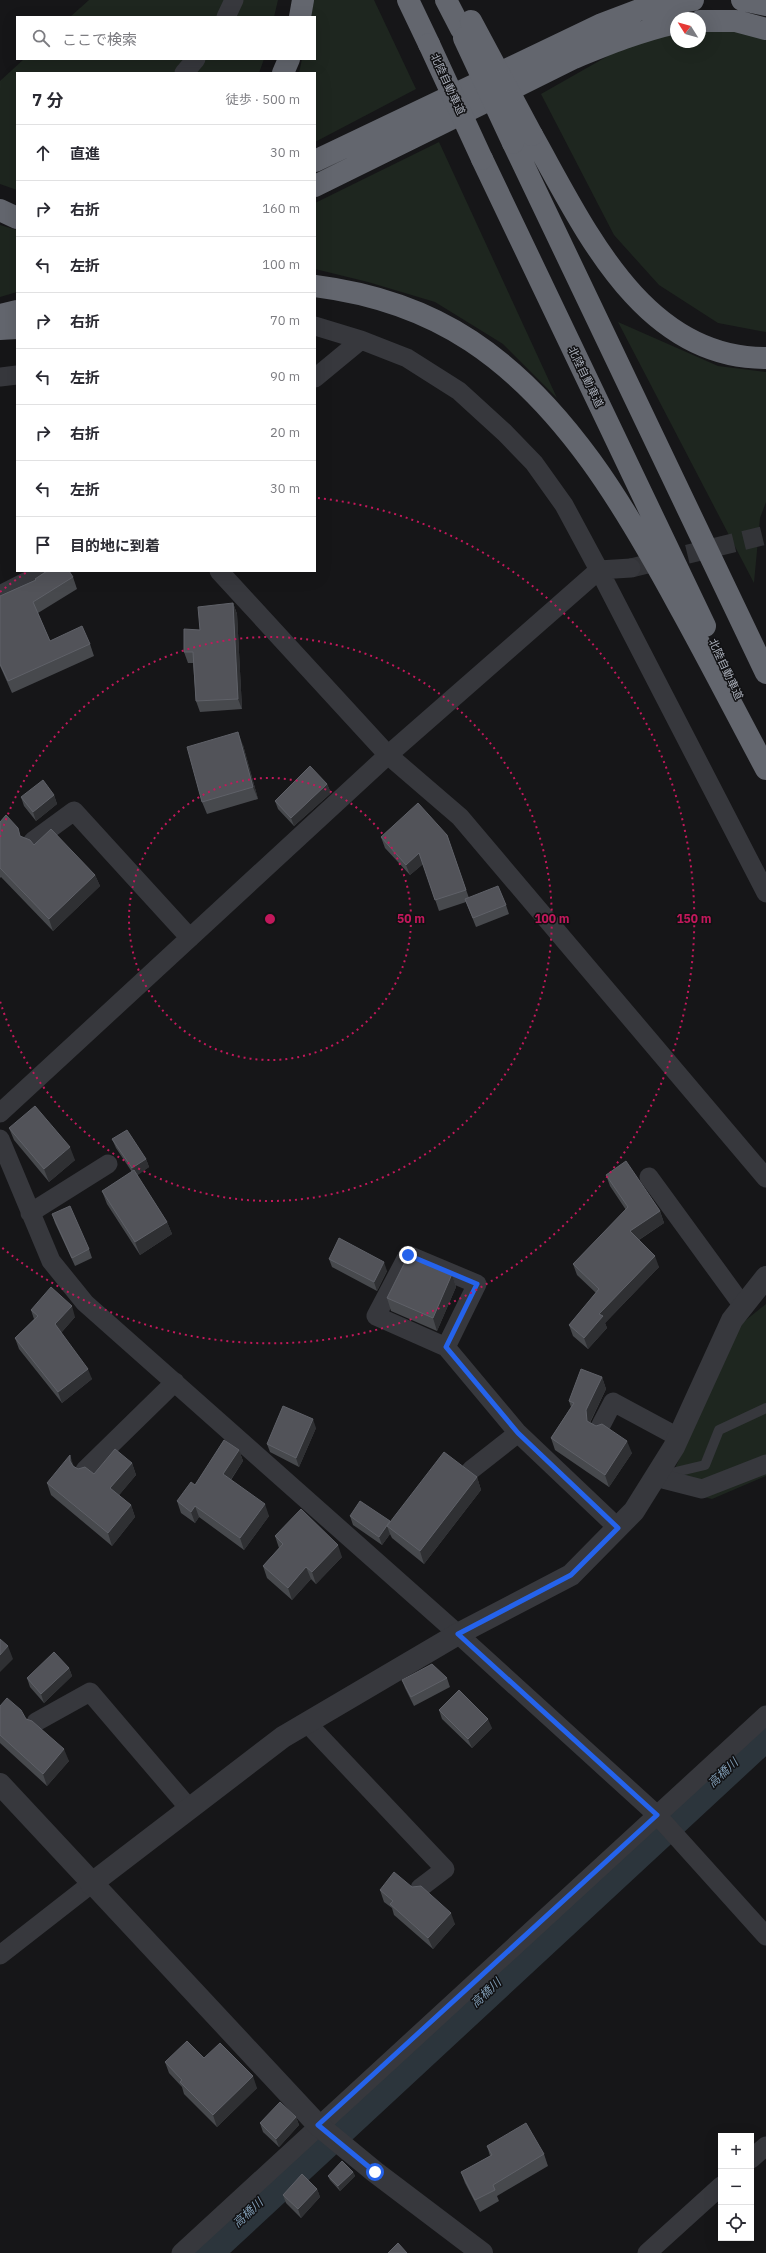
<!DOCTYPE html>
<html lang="ja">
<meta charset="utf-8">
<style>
body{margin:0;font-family:"IBM Plex Sans","Noto Sans JP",sans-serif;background:#f2f2f3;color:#2b2b33}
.controls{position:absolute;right:12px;bottom:12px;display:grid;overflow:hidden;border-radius:0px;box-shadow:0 4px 16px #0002}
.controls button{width:36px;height:36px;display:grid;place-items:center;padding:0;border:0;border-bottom:1px solid #e1e1e2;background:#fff;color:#2b2b33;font:20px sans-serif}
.compass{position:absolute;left:670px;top:12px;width:36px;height:36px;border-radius:50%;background:#fff;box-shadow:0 4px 16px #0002;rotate:307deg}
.stop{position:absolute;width:12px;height:12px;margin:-9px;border:3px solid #2563eb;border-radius:50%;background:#fff}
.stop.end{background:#2563eb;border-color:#fff;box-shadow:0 1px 4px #0008}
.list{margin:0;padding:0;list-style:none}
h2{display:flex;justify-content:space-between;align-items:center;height:52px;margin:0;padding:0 16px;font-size:17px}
h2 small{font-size:13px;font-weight:400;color:#7c7c81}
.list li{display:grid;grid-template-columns:26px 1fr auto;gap:12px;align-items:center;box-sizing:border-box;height:56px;padding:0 16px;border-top:1px solid #e1e1e2}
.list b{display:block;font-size:15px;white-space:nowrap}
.list em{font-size:13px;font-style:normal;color:#7c7c81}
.icon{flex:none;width:22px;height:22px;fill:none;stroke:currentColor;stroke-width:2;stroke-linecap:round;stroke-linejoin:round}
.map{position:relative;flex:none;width:766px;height:2253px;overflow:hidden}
.search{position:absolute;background:#fff;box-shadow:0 4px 16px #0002;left:16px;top:16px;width:300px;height:44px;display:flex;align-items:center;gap:10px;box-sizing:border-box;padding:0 14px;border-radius:0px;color:#7c7c81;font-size:15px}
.panel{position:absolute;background:#fff;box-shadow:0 4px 16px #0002;left:16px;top:72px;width:300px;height:500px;border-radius:0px}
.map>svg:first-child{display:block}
.green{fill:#1e261f}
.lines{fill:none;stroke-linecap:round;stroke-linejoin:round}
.river{stroke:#2c353c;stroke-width:34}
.minor-tunnel{stroke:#333438;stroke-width:19;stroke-dasharray:19 10;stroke-linecap:butt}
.service{stroke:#37383d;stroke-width:10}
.minor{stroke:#37383d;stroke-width:19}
.tertiary{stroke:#37383d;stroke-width:22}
.motorway{stroke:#63666e;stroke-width:22}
.motorway-bridge{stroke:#63666e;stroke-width:22}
.wall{fill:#47494d}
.shaded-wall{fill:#2f3033}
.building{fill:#525359;stroke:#5f6168}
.route{stroke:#2563eb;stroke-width:5}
.ring{fill:none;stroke:#c2185b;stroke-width:2;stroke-dasharray:2 4}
.labels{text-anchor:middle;stroke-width:3;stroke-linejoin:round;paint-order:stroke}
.street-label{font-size:11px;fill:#a8adb8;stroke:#111113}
.water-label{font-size:12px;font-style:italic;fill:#7f9bb3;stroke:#111113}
.centre{fill:#c2185b;stroke:#111113;stroke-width:2}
.ring-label{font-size:12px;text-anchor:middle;font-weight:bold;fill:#c2185b;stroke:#111113;stroke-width:3;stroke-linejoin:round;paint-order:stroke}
</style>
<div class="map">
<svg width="766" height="2253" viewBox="0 0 766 2253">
<rect width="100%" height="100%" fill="#161618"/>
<path class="green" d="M89,0H278L274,17H70Z
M314,0H374L416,89L315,142V73H299L302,59H315V17H311Z
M700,29L742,31L766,40V332L718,323L659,285L614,235L541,94L629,44L676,32V42H700Z
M24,59H264L259,73H17V190L0,184V81Z
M439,142L557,398L503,344L435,302L368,282L315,269V203Z
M0,225L17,230V292L0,297Z
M618,322L718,366L766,372V502L760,518L754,583Z
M766,1304V1476L712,1499L666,1488L741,1324Z"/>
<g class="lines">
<path class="river" d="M205,2253L766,1733"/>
<path class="minor-tunnel" d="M631,568L766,535"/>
<path class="service" d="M663,1475L705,1465L719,1430L766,1408"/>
<path class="minor" d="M226,17L234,0
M184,73L196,59
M315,326L361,340
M0,377L17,375
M315,378L361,340L407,358L459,391L505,433L534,463L564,505L599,570L766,893
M219,571L388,755L460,817L766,1178
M0,595L47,571
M33,841L74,811L190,938
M0,1113L388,755L599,570L631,568
M0,1139L51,1261L85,1303L458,1634L657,1815L766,1936
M649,1177L743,1306
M30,1213L108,1164
M446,1347L477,1284L408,1255L376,1316L446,1347L518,1433
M600,1427L613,1402L678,1437
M85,1470L175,1382
M471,1470L518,1433L618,1528
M655,1477L702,1489L766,1464
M36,1722L90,1692L189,1808
M307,1723L445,1869L420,1888
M0,1955L91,1884
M751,2159L766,2146
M181,2253L766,1715
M647,2253L721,2186"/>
<path class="tertiary" d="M0,1784L318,2125L375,2172L482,2253
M91,1884L283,1737L458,1634L571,1575L634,1511L674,1447L732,1320L766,1277"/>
<path class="motorway" d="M408,0L429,44
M446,0L461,29
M742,0L766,5
M300,17L303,0
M700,21H736L766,29
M283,73L289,59
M532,135C584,227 642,359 766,358
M513,143L766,673
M482,159L705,626
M315,161L602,24L639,10L693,0
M315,186L574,58C608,44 640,31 676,23
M0,210L17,218
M315,286C370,293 424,310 471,341C565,403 627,510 679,606C709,660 737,715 766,769
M0,315L17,311
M0,329L17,328"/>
<path class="motorway-bridge" d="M471,21L532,135
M464,38L513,143
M429,44L482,159"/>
</g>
<path class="wall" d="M73,577L77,589L38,613L50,641L90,644L94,656L12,693L0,666V596L35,580V579Z
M233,603L237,614L242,709L200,712L196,701L193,663H188L184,652L200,630Z
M243,745L258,799L207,814L202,802Z
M327,784L331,793L294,826L278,809L275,801Z
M54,795L57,804L36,821L24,806L21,797Z
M0,822L34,845L95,875L100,886L53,931L1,877L0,878Z
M447,835L469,898L506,905L509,914L476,927L466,902L439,911L423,864L410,875L385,848L381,837Z
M9,1128L75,1160L49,1182L14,1140Z
M112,1139L146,1159L149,1167L137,1175L167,1222L172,1234L140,1255L107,1204L102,1191L132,1172L116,1148Z
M606,1175L660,1211L664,1223L639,1240L659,1267L605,1323L607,1328L588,1349L573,1336L569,1325L596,1293L577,1275L573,1264L626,1210L610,1186Z
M52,1214L89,1249L92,1258L75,1266L55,1223Z
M329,1259L387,1271L377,1291L332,1267Z
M452,1274L456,1287L437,1331L391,1311L387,1298Z
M31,1310L75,1317L61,1333L92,1379L62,1403L19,1349L15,1338L34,1319Z
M602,1377L606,1389L590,1423L632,1453L609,1487L555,1450L551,1438L571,1407L569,1401Z
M316,1428L299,1467L270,1452L267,1444Z
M239,1450L243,1461L231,1480L269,1516L244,1550L199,1517L195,1523L181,1513L177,1501L195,1485Z
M132,1463L136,1475L119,1495L131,1505L135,1517L112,1546L51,1495L47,1483L74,1467L94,1474Z
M477,1477L481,1490L424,1564L392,1538L390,1534L382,1545L353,1525L350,1516L390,1522Z
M275,1536L342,1557L316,1584L311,1579L292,1600L267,1578L263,1566L279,1548Z
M69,1668L72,1676L44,1703L30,1687L27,1678Z
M447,1678L450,1687L414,1706L405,1688L402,1680Z
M0,1706L26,1719L69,1761L47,1786L0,1743Z
M439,1710L492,1728L472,1748L442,1719Z
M412,1887L455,1924L433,1949L394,1915L392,1908L384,1902L380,1890Z
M204,2058L257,2088L217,2127L184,2094L182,2087L169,2073L165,2062Z
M296,2117L299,2125L279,2147L263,2132L260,2123Z
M487,2146L544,2154L548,2166L497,2196L499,2201L480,2212L465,2183L461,2172L490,2156Z
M353,2172L355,2176L340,2191L330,2180L328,2176Z
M317,2189L320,2197L301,2218L286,2203L283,2195Z"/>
<path class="shaded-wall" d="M233,603L237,614L242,709L238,699Z
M238,732L243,745L258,799L253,787Z
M327,784L331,793L294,826L291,818Z
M54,795L57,804L36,821L33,812Z
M419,853L423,864L410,875L406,865Z
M95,875L100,886L53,931L49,919Z
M70,1147L75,1160L49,1182L44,1169Z
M146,1159L149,1167L135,1177L132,1168Z
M660,1211L664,1223L634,1243L630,1231Z
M167,1222L172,1234L140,1255L135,1242Z
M655,1256L659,1267L605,1323L607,1328L588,1349L584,1338L599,1314Z
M384,1262L387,1271L377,1291L374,1282Z
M452,1274L456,1287L437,1331L433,1318Z
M72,1306L75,1317L59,1335L55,1324Z
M88,1369L92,1379L62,1403L58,1392Z
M602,1377L606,1389L590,1422L591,1433L587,1421L586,1410Z
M313,1419L316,1428L299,1467L296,1458Z
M627,1441L632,1453L609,1487L605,1475Z
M239,1450L243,1461L227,1485L223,1474Z
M70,1455L74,1467V1473L70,1461Z
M132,1463L136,1475L115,1500L110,1488Z
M477,1477L481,1490L424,1564L420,1551Z
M265,1504L269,1516L244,1550L240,1538Z
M131,1505L135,1517L112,1546L108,1533Z
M195,1506L199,1517L195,1523L191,1512Z
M387,1526L390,1534L382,1545L379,1537Z
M338,1545L342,1557L316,1584L312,1572Z
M306,1567L311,1579L292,1600L288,1588Z
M8,1646L13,1659L0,1672V1655Z
M69,1668L72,1676L44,1703L41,1694Z
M488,1719L492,1728L472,1748L468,1739Z
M64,1749L69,1761L47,1786L43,1774Z
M451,1913L455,1924L433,1949L428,1938Z
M253,2076L257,2088L217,2127L213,2115Z
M296,2117L299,2125L279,2147L276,2139Z
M353,2172L355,2176L340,2191L338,2186Z
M317,2189L320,2197L301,2218L298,2209Z"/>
<path class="building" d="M47,571H69L73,577L33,602L50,641L82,626L90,644L8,681L0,664V596L36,580L35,579Z
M233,603L238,699L196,701L193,652H184V629L200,630L198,607Z
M238,732L253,787L202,802L187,747Z
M310,766L327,784L291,818L275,801Z
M43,780L54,795L33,812L21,797Z
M418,803L447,835L466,890L435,900L419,853L406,865L381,837Z
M6,815L18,828L20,836L30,840L34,845L51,829L95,875L49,919L0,868V822Z
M498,886L506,905L473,918L465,899Z
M35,1106L70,1147L44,1169L9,1128Z
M127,1130L146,1159L132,1168L112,1139Z
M626,1161L660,1211L630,1231L655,1256L599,1314L603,1316L584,1338L569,1325L599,1289L573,1264L628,1207L606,1175Z
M134,1170L167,1222L135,1242L102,1191Z
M70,1206L89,1249L72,1258L52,1214Z
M339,1238L384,1262L374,1282L329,1259Z
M408,1256L452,1274L433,1318L387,1298Z
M51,1287L72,1306L55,1324L88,1369L58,1392L15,1338L38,1316L31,1310Z
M581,1369L602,1377L586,1410L587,1421L596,1426L602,1424L627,1441L605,1475L551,1438L574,1403L569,1401Z
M283,1406L313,1419L296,1458L267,1444Z
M224,1440L239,1450L223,1474L265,1504L240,1538L195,1506L191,1512L177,1501L191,1482L195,1485Z
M115,1449L132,1463L110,1488L131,1505L108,1533L47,1483L70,1455V1461L73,1466L78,1469L85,1467L94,1474Z
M444,1452L477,1477L420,1551L387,1526Z
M360,1501L390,1521L379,1537L350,1516Z
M301,1509L338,1545L312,1572L306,1567L288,1588L263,1566L283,1544L275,1536Z
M0,1639L8,1646L0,1655Z
M54,1652L69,1668L41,1694L27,1678Z
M432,1664L447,1678L411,1697L402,1680Z
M459,1690L488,1719L468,1739L439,1710Z
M7,1698L21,1710L26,1719L32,1721L64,1749L43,1774L0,1735V1706Z
M394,1872L412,1887L421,1886L451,1913L428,1938L390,1904L393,1901L380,1890Z
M187,2041L204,2058L220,2043L253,2076L213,2115L180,2082L182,2080L165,2062Z
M280,2102L296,2117L276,2139L260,2123Z
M526,2123L544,2154L493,2185L495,2190L475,2200L461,2172L492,2155L487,2146Z
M342,2161L353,2172L338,2186L328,2176Z
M302,2174L317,2189L298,2209L283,2195Z
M398,2243L407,2253H388Z"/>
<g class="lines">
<path class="route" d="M375,2172L318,2125L657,1815L458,1634L571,1575L618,1528L518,1433L446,1347L477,1284L408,1255"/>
</g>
<g class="ring">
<circle cx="270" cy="919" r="141"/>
<path d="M0 837A282 282 0 1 1 0 1001"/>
<path d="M0 592A424 424 0 0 1 27 572M318 498A424 424 0 1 1 0 1246"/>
</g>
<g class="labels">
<g class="street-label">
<text transform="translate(448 84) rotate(65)" y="4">北陸自動車道</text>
<text transform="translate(586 377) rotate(64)" y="4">北陸自動車道</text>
<text transform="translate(726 669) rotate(65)" y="4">北陸自動車道</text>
</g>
<g class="water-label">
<text transform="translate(723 1773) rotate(-43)" y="4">高橋川</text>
<text transform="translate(486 1993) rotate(-43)" y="4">高橋川</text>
<text transform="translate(248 2213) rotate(-43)" y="4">高橋川</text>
</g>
</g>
<circle cx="270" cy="919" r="6" class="centre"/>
<g class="ring-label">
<text x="411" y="923">50 m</text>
<text x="552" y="923">100 m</text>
<text x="694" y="923">150 m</text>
</g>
</svg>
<div class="controls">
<button>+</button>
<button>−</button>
<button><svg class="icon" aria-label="locate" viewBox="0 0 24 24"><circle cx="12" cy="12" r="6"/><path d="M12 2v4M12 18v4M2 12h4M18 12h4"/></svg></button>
</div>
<svg class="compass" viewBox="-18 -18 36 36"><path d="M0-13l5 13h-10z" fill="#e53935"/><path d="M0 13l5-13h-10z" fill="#7c7c81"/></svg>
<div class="stop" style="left:375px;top:2172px"></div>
<div class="stop end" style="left:408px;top:1255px"></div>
<div class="search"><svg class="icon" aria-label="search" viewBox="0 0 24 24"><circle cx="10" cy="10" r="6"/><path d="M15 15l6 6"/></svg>ここで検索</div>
<section class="panel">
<h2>7 分<small>徒歩 · 500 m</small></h2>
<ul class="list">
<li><svg class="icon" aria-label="ahead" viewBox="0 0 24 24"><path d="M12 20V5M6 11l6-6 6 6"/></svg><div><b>直進</b></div><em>30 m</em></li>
<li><svg class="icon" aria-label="right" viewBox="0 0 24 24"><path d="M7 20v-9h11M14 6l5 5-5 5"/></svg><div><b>右折</b></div><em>160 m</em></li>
<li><svg class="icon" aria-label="left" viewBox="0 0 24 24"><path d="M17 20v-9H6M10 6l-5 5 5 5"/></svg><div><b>左折</b></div><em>100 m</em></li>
<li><svg class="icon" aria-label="right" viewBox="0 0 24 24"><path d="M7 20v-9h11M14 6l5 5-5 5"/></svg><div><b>右折</b></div><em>70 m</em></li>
<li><svg class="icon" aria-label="left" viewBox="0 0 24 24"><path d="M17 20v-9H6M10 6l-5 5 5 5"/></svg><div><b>左折</b></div><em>90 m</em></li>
<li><svg class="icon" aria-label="right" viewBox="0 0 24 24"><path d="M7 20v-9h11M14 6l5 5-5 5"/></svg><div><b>右折</b></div><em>20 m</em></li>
<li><svg class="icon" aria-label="left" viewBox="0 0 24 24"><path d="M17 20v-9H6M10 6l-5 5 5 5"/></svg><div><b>左折</b></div><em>30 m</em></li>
<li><svg class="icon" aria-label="arrive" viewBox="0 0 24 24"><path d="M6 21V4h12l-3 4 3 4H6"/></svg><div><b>目的地に到着</b></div></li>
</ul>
</section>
</div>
